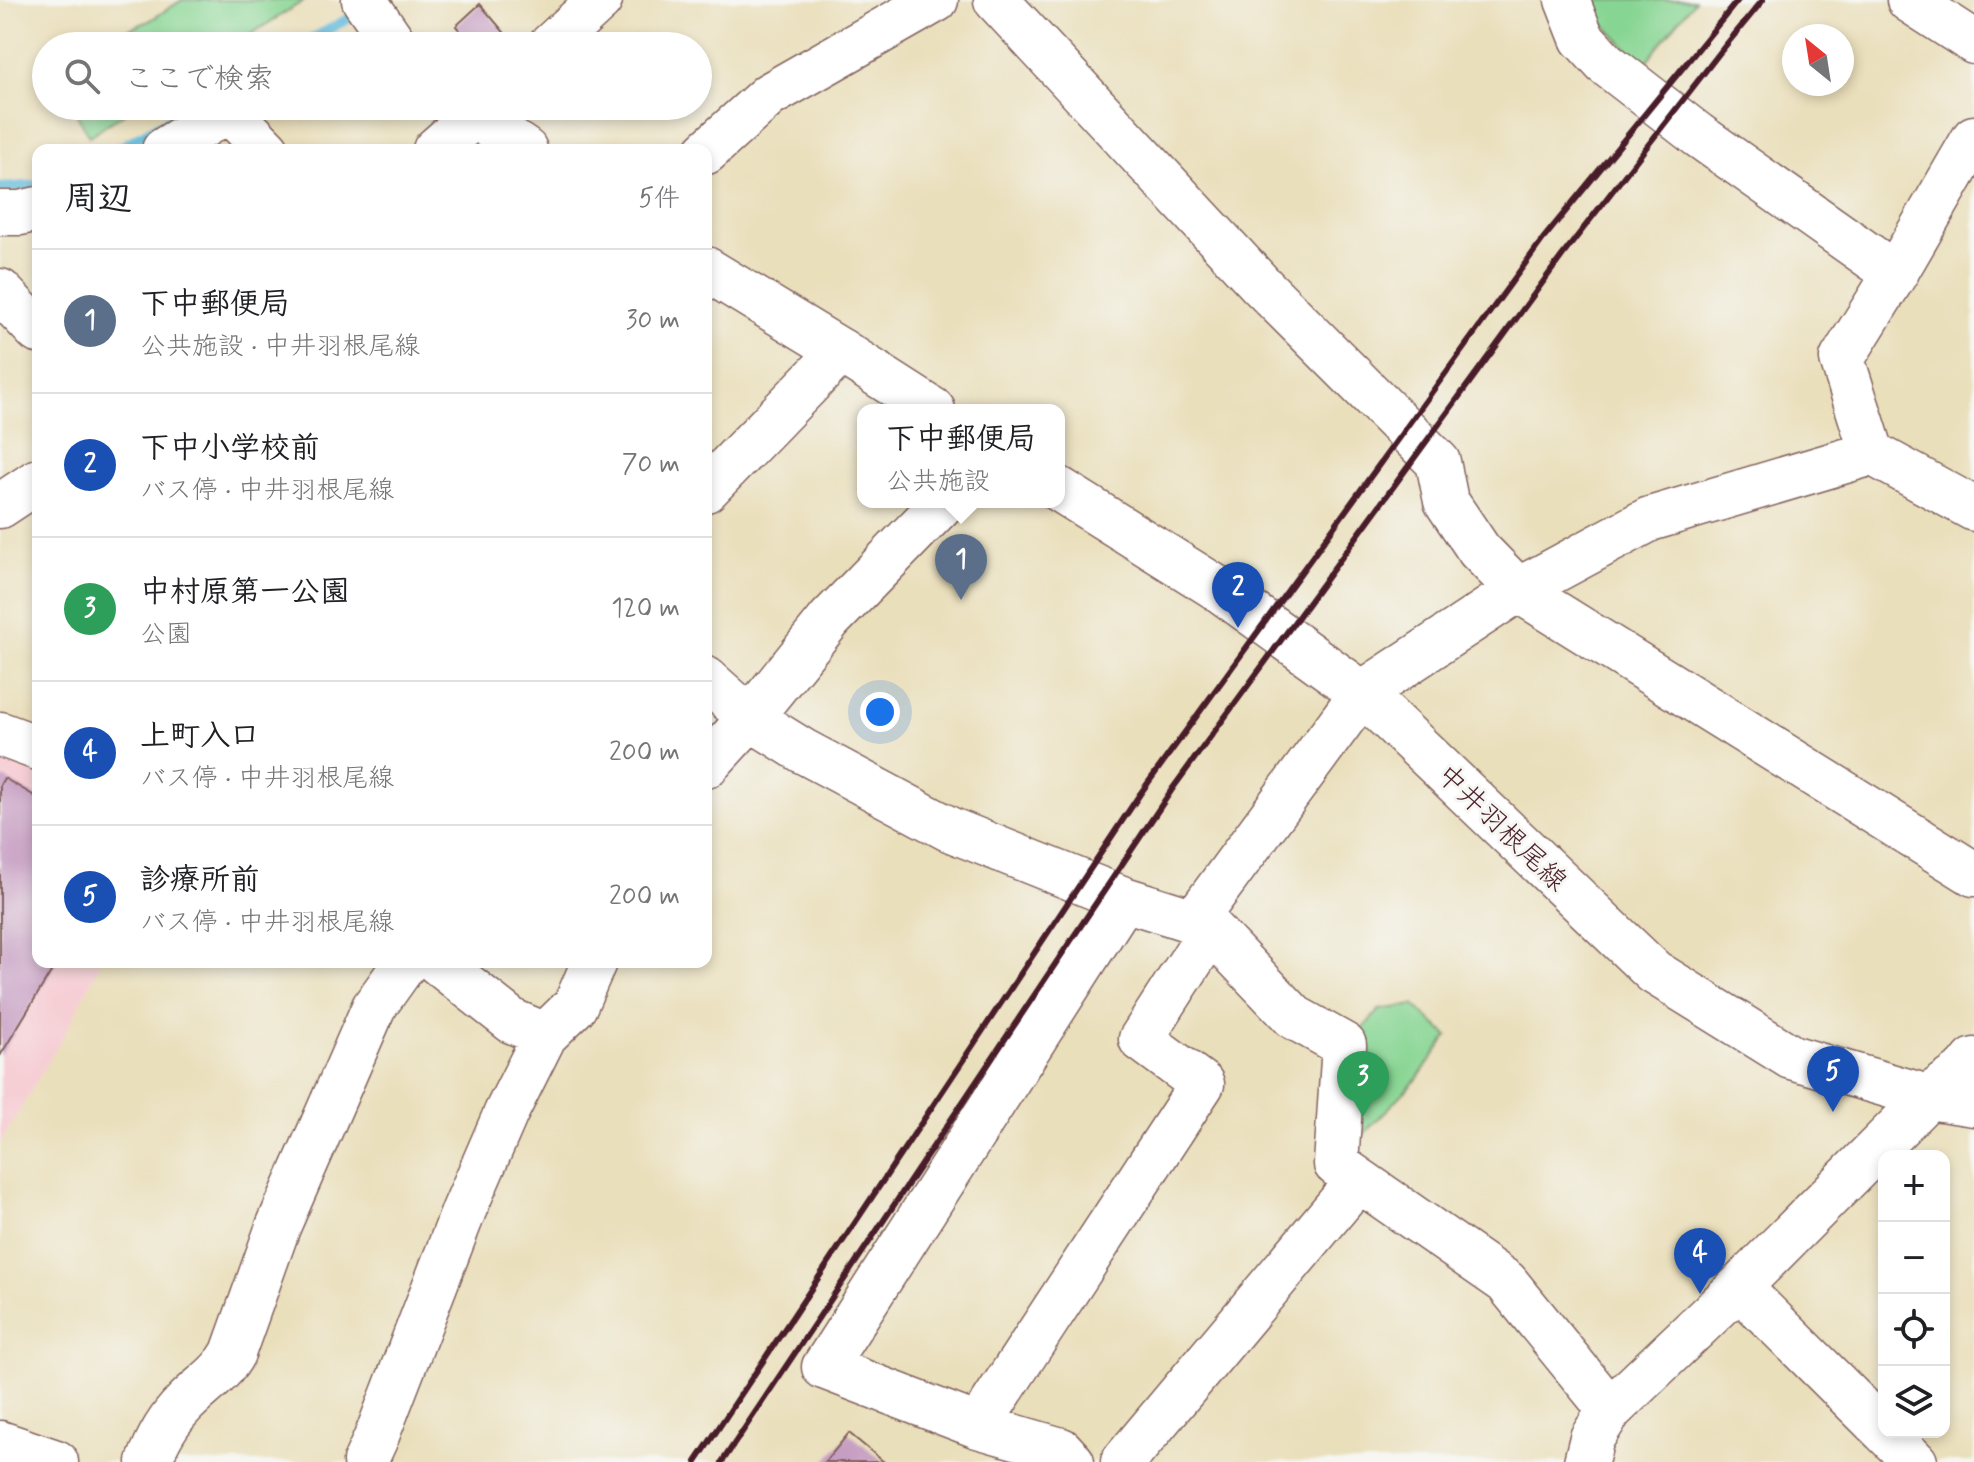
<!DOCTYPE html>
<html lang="ja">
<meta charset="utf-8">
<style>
body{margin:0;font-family:Mynerve,"Klee One",sans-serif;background:#f6f6f6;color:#202124}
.controls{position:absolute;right:24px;bottom:24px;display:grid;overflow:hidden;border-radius:16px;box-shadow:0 4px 12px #0003}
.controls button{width:72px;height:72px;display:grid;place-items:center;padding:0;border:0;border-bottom:2px solid #e0e0e0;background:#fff;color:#202124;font:40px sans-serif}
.compass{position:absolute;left:1782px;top:24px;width:72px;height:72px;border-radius:50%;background:#fff;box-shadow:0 4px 12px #0003;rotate:330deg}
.you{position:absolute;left:880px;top:712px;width:28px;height:28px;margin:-20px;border:6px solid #fff;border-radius:50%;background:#1a73e8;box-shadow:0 0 0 12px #1a73e833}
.badge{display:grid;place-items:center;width:52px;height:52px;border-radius:50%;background:#d93025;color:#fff;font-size:26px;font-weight:700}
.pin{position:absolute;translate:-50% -66px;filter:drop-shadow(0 2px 4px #0008)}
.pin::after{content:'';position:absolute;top:42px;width:28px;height:24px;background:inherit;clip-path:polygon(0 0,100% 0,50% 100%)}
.popup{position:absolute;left:857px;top:404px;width:208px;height:104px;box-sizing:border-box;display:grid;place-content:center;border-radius:16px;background:#fff;filter:drop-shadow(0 2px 6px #0005);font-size:26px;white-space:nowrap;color:#757577}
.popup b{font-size:30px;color:#202124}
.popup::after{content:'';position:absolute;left:50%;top:100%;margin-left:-16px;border:16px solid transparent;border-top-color:#fff}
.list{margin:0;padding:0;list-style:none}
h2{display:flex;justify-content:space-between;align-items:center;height:104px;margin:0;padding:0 32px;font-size:34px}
h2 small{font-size:26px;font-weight:400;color:#757577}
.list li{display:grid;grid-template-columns:52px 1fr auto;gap:24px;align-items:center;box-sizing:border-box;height:144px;padding:0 32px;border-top:2px solid #e0e0e0}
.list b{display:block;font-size:30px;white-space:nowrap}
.list p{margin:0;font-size:26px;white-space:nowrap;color:#757577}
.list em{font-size:26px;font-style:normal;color:#757577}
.icon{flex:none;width:44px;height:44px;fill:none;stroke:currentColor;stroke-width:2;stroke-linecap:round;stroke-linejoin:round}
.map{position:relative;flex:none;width:1974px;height:1462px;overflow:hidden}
.search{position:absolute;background:#fff;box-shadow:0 4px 12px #0003;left:32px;top:32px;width:680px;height:88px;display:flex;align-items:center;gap:20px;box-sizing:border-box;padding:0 28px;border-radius:44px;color:#757577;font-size:30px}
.panel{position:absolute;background:#fff;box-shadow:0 4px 12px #0003;left:32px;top:144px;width:680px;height:824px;border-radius:16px}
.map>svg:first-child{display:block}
.built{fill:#f6cfd5}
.green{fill:#87d593;stroke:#687a5f;stroke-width:2}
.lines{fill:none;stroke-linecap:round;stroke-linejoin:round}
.stream{stroke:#5ebadc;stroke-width:10}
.building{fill:#c79ec3}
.minor-casing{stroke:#82625d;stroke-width:47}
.major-casing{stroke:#82625d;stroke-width:47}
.minor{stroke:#fff;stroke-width:44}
.major{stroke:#fff;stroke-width:44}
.rail{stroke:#4a1f2b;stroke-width:6}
.labels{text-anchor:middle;stroke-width:6;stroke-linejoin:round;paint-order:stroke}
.street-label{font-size:28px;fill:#4a1f2b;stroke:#f6f6f2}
</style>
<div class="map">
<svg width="1974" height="1462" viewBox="0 0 1974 1462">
<rect width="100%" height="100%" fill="#f6f6f2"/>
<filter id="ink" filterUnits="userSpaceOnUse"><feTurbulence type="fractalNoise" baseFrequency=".0125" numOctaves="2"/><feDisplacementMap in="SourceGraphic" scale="16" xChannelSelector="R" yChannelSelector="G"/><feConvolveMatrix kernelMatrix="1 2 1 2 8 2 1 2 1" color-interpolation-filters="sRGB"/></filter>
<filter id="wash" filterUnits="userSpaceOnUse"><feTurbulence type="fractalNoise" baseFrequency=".006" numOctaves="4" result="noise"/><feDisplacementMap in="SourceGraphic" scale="32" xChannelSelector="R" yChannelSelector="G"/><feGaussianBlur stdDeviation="1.8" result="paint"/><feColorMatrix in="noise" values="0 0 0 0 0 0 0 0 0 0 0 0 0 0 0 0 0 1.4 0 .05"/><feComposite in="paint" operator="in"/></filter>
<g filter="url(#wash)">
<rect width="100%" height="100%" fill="#eadfbb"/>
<path class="built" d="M0,750L38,766V962H101L69,1026L0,1144Z"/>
<path class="green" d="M182,0H305L232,46H87L149,21Z
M1590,0H1695L1643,66L1593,12Z
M72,106H136L89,136Z
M1414,1005L1448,1036L1417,1079L1343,1155L1350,1044L1379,1010Z"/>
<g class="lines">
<path class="stream" d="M299,46L360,12
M115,150L193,106
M0,188L38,185"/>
</g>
<g id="blocks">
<path class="building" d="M480,4L514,44L511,46H482L475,37L470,42L456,26Z
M4,778L38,798V962H57L0,1056V785Z
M849,1433L884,1462H825Z"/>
</g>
</g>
<g filter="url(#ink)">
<use href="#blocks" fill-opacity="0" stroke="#82625d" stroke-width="2"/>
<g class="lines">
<defs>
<path id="minor" d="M996,0L1261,285L1438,462L1446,501L1479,550L1518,590L1974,874
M1567,0L1582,38L1605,63L1698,135L1895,274
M1909,0L1974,42
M550,46L600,0
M228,110L267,150
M1974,138L1895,274L1842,359L1872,453L1974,509
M164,150L235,106
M435,150L485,106
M706,152L769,95L936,0
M0,213H20L38,209
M0,291L38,331
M706,490L841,351
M0,506L38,481
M706,679L750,718L803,751L949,829L1124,899L1194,921L1211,930L1294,1017L1344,1045L1336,1164L1506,1282L1610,1410
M0,734L38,748
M706,766L750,718L830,619L944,502
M1194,921L1362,693L1518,590L1650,519L1872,453
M437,962L512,1021L545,1035
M1739,1287L1884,1431
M978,1426L1202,1084L1141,1039L1211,930
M1885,1432L1915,1462
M0,1443L56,1462
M149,1462C157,1440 168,1420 185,1403C201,1386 222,1374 233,1353L278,1227L374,1007L406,962
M365,1462L376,1438L464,1210L506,1113L545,1035L575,1006L594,962
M1072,1462L1061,1450L978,1426L824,1367L1124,899
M1123,1462L1358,1181
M1586,1462L1592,1438L1610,1410L1739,1287L1928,1097L1966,1070L1974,1060"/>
<path id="major" d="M364,0L396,46
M461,106L525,150
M706,269L841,351L933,410
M1059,489L1217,588L1362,693L1654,972L1791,1057L1928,1097L1974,1104"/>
</defs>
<use href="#minor" class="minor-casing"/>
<use href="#major" class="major-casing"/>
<use href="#minor" class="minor"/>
<use href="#major" class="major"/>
<path class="rail" d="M696,1462L1140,794L1543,239L1738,0
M722,1462L1173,788L1562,256L1721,51L1763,0"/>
</g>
</g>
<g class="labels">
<g class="street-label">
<text transform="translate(1503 827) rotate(44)" y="10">中井羽根尾線</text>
</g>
</g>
</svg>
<div class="controls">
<button>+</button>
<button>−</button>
<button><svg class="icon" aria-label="locate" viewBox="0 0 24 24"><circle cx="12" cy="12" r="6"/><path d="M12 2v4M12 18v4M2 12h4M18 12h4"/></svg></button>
<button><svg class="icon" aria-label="layers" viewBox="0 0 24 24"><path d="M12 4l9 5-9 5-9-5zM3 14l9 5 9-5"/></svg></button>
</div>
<svg class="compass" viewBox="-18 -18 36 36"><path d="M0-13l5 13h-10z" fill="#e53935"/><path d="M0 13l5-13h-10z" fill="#757577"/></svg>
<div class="you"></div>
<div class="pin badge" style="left:961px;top:600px;background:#5c6f8a">1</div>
<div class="popup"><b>下中郵便局</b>公共施設</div>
<div class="pin badge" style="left:1238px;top:628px;background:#1a4fb4">2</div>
<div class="pin badge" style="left:1363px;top:1117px;background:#2e9e5b">3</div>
<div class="pin badge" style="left:1700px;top:1294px;background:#1a4fb4">4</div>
<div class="pin badge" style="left:1833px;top:1112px;background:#1a4fb4">5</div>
<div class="search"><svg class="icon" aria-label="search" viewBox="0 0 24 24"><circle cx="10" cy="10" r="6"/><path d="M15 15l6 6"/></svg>ここで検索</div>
<section class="panel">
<h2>周辺<small>5件</small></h2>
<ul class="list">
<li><span class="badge" style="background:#5c6f8a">1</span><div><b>下中郵便局</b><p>公共施設 · 中井羽根尾線</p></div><em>30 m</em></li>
<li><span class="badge" style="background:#1a4fb4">2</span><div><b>下中小学校前</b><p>バス停 · 中井羽根尾線</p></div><em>70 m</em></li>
<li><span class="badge" style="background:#2e9e5b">3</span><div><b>中村原第一公園</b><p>公園</p></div><em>120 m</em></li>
<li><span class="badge" style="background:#1a4fb4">4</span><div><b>上町入口</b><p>バス停 · 中井羽根尾線</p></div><em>200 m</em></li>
<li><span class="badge" style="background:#1a4fb4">5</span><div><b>診療所前</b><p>バス停 · 中井羽根尾線</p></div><em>200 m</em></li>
</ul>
</section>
</div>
